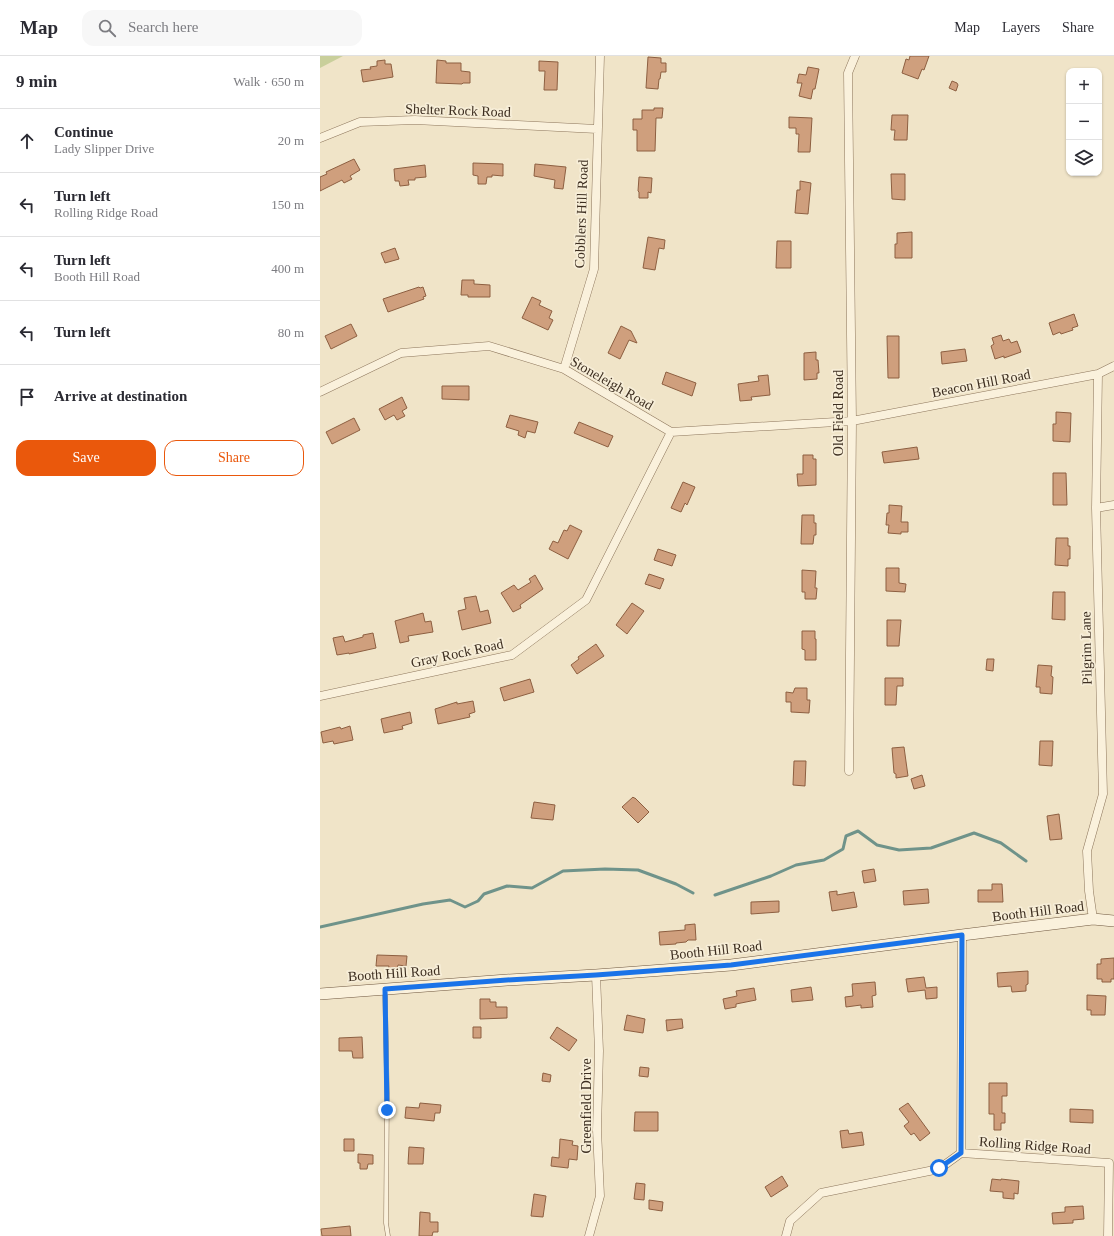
<!DOCTYPE html>
<meta charset="utf-8">
<style>
body{margin:0;font-family:Georgia,serif;background:#f7f7f7;color:#2b2b33}
.controls{position:absolute;right:12px;top:12px;display:grid;overflow:hidden;border-radius:8px;box-shadow:0 1px 3px #0004}
.controls button{width:36px;height:36px;display:grid;place-items:center;padding:0;border:0;border-bottom:1px solid #e1e1e2;background:#fff;color:#2b2b33;font:20px sans-serif}
.stop{position:absolute;width:12px;height:12px;margin:-9px;border:3px solid #1a73e8;border-radius:50%;background:#fff}
.stop.end{background:#1a73e8;border-color:#fff;box-shadow:0 1px 4px #0008}
.list{margin:0;padding:0;list-style:none}
h2{display:flex;justify-content:space-between;align-items:center;height:52px;margin:0;padding:0 16px;font-size:17px}
h2 small{font-size:13px;font-weight:400;color:#7c7c81}
.list li{display:grid;grid-template-columns:26px 1fr auto;gap:12px;align-items:center;box-sizing:border-box;height:64px;padding:0 16px;border-top:1px solid #e1e1e2}
.list b{display:block;font-size:15px;white-space:nowrap}
.list p{margin:0;font-size:13px;white-space:nowrap;color:#7c7c81}
.list em{font-size:13px;font-style:normal;color:#7c7c81}
.actions{display:flex;gap:8px;padding:12px 16px}
.actions a{flex:1;padding:9px 0;border:1px solid #ea580c;border-radius:12px;text-align:center;font-size:14px;color:#ea580c}
.actions .main{background:#ea580c;color:#fff}
.icon{flex:none;width:22px;height:22px;fill:none;stroke:currentColor;stroke-width:2;stroke-linecap:round;stroke-linejoin:round}
.map{position:relative;flex:none;width:794px;height:1180px;overflow:hidden}
header{display:flex;align-items:center;gap:24px;box-sizing:border-box;height:56px;padding:0 20px;background:#fff;border-bottom:1px solid #e1e1e2}
header strong{font-size:19px}
nav{display:flex;gap:22px;margin-inline-start:auto;font-size:14px}
.search{width:280px;height:36px;background:#f7f7f7;display:flex;align-items:center;gap:10px;box-sizing:border-box;padding:0 14px;border-radius:12px;color:#7c7c81;font-size:15px}
main{display:flex}
aside{flex:1;background:#fff}
.map>svg:first-child{display:block}
.green{fill:#c9cf9b}
.lines{fill:none;stroke-linecap:round;stroke-linejoin:round}
.stream{stroke:#6f938a;stroke-width:3}
.building{fill:#cf9f7d;stroke:#8d5f41}
.lane-casing{stroke:#8d765c;stroke-width:5}
.street-casing{stroke:#8d765c;stroke-width:9}
.secondary-casing{stroke:#6f573f;stroke-width:12}
.lane{stroke:#faf1dc;stroke-width:4}
.street{stroke:#faf1dc;stroke-width:8}
.secondary{stroke:#faf1dc;stroke-width:11}
.route{stroke:#1a73e8;stroke-width:5}
.labels{text-anchor:middle;stroke-width:3.5;stroke-linejoin:round;paint-order:stroke}
.street-label{font-size:14px;fill:#3d2e20;stroke:#f7eed8}
</style>
<header>
<strong>Map</strong>
<div class="search"><svg class="icon" aria-label="search" viewBox="0 0 24 24"><circle cx="10" cy="10" r="6"/><path d="M15 15l6 6"/></svg>Search here</div>
<nav><a>Map</a><a>Layers</a><a>Share</a></nav>
</header>
<main>
<aside>
<h2>9 min<small>Walk · 650 m</small></h2>
<ul class="list">
<li><svg class="icon" aria-label="ahead" viewBox="0 0 24 24"><path d="M12 20V5M6 11l6-6 6 6"/></svg><div><b>Continue</b><p>Lady Slipper Drive</p></div><em>20 m</em></li>
<li><svg class="icon" aria-label="left" viewBox="0 0 24 24"><path d="M17 20v-9H6M10 6l-5 5 5 5"/></svg><div><b>Turn left</b><p>Rolling Ridge Road</p></div><em>150 m</em></li>
<li><svg class="icon" aria-label="left" viewBox="0 0 24 24"><path d="M17 20v-9H6M10 6l-5 5 5 5"/></svg><div><b>Turn left</b><p>Booth Hill Road</p></div><em>400 m</em></li>
<li><svg class="icon" aria-label="left" viewBox="0 0 24 24"><path d="M17 20v-9H6M10 6l-5 5 5 5"/></svg><div><b>Turn left</b></div><em>80 m</em></li>
<li><svg class="icon" aria-label="arrive" viewBox="0 0 24 24"><path d="M6 21V4h12l-3 4 3 4H6"/></svg><div><b>Arrive at destination</b></div></li>
</ul>
<div class="actions"><a class="main">Save</a><a>Share</a></div>
</aside>
<div class="map">
<svg width="794" height="1180" viewBox="0 0 794 1180">
<rect width="100%" height="100%" fill="#f0e4c8"/>
<path class="green" d="M0,0H23L0,12Z"/>
<g class="lines">
<path class="stream" d="M395,839L451,820L476,809L504,804L523,793L526,780L538,775L557,789L579,794L611,792L654,777L681,787L706,805
M0,871L103,848L130,844L145,851L158,845L164,838L187,830L212,832L243,815L285,813L318,814L356,828L373,837"/>
</g>
<path class="building" d="M590,0H609L604,14L602,13L598,23L582,17L586,3L589,4Z
M328,1L341,2V7H346V16H341L340,23H339L338,33L326,32Z
M65,4V8H71L73,21L43,26L41,14L51,13L50,11L57,10V5Z
M117,4L126,5V7H141V15L150,16V27H143L142,28L116,27Z
M219,5L238,6L237,34H224L225,15H219Z
M488,11L499,13L495,33H493L491,43L479,40L482,27H477L479,18L486,19Z
M632,25L637,27L638,29L636,35L629,32Z
M334,52H343L342,62H336L335,95H317V74H313V63H322V54H334Z
M572,59H588L587,84H574L575,74H571Z
M469,61L492,62L490,96H478L479,78H476V72H469Z
M34,103L40,114L30,120L32,123L24,127L22,124L0,135V121L7,118L6,116Z
M153,107L183,108V120L172,119V121H167L166,128H158V120L153,119Z
M215,108L246,111L243,133L234,132L235,124L214,120Z
M105,109L106,121L95,122V124H88L89,129L80,130L79,125H75L74,113Z
M571,118H585V144L572,143Z
M319,121L332,122L331,137L328,136V142H319V136L318,135Z
M480,125L491,127L488,158L475,157L477,134H480Z
M592,176V202H575V188H577V177Z
M328,181L345,184L344,193L339,192L335,214L323,212Z
M457,185H471V212H456Z
M75,192L79,203L65,207L61,197Z
M142,224H154V228L170,229V241H148V239H141Z
M99,231L100,232L103,231L106,240L103,241L104,243L68,256L63,243Z
M212,241L221,245L219,249L232,255L229,262L233,264L228,274L202,262Z
M754,258L758,270L752,272L753,274L741,278L740,276L733,279L729,267Z
M31,268L37,280L11,293L5,280Z
M301,270L311,275L317,287L309,284L300,303L288,297Z
M681,279L683,285L689,283L691,287L697,285L701,296L684,302V300L675,303L671,290L674,288L672,282Z
M567,280H579V322H568Z
M645,293L647,305L622,308L621,296Z
M496,296V304H498L499,317H497V323L484,324V297Z
M346,316L376,327L372,340L342,328Z
M448,319L450,339L431,341L432,344L420,345L418,328L439,325L438,320Z
M122,330H149V344L122,343Z
M82,341L87,352L82,355L85,360L77,364L74,359L65,364L59,353Z
M736,356L751,357L750,386L733,385V368H736Z
M190,359L218,366L215,377L207,375L205,382L198,379L199,375L186,371Z
M34,362L40,374L12,388L6,376Z
M259,366L293,380L288,391L254,377Z
M597,391L599,403L564,407L562,396Z
M483,399H493V403H496V429L478,430L477,418H483Z
M733,417H746L747,449H733Z
M363,426L375,431L367,449L365,447L361,456L351,452Z
M569,449L582,450L581,466H588V476H581V478L568,477L569,469H566L567,457H569Z
M482,459H494V467H496V479H494L493,488H481Z
M250,469L262,475L248,503L229,493L233,485L238,487L244,474L247,475Z
M736,482H748V490H750V503H748V510L735,509Z
M338,493L356,499L352,510L334,504Z
M566,512H579V527L586,528L585,536L566,535Z
M482,514L496,515L495,532H497L496,543H485V536H482Z
M329,518L344,523L340,533L325,528Z
M215,519L223,533L200,549L201,552L193,556L181,537L194,529L198,534L211,526L209,523Z
M733,536H745V564L732,563Z
M156,540L160,556L168,554L171,567L142,574L138,555L146,553L144,542Z
M312,547L324,555L307,578L296,569Z
M103,557L105,566L111,565L113,576L88,580L89,585L80,587L75,565Z
M567,564H581L579,590H567Z
M482,575H495V583H496V604H485V594L482,593Z
M53,577L56,592L29,598V597L17,599L13,582L23,580L25,586L43,581V579Z
M276,588L284,600L257,618L251,609L259,603L258,601Z
M667,603H674L673,615L666,614Z
M718,609L732,610L731,620L733,621L732,638L720,637V631H716Z
M565,622H583V630H577L576,649H565Z
M210,623L214,636L184,645L180,632Z
M475,632H487V644H490L489,657L471,656V646H466V636L473,637Z
M153,645L155,656L149,658L150,661L118,668L115,653L137,646V648Z
M90,656L92,667L82,670L83,673L64,677L61,663Z
M30,670L33,684L14,688L13,685L3,687L1,676L20,671L21,673Z
M720,685H733L732,710L719,709Z
M584,691L588,720L576,722V718L574,717L572,692Z
M474,705H486L485,730L473,729Z
M602,719L605,730L594,733L591,723Z
M313,741L314,742H315L329,756L318,767L302,751Z
M214,746L235,749L233,764L211,762Z
M739,758L742,783L730,784L727,760Z
M554,813L556,825L544,827L542,815Z
M672,828H682L683,846H658V834H672Z
M608,833L609,847L584,849L583,835Z
M517,835V839L534,836L537,851L512,855L509,836Z
M459,845V856L431,858V846Z
M375,868L376,884H368L366,886L356,887V888L340,889L339,876L365,874V869Z
M57,899L87,900L86,910L78,909L77,914H68L69,910H56Z
M794,902V923H791V926H782V923H777V908H781V903Z
M708,915V928L706,929V935L692,936L691,930L678,931L677,917Z
M604,921L606,932L617,931V942L606,943L605,934L588,936L586,923Z
M555,926L556,939L552,940L553,951L541,952V949L526,951L525,941L533,940L532,928Z
M491,931L493,944L472,946L471,934Z
M434,932L436,944L416,948V951L405,953L403,943L417,940L416,935Z
M767,939L786,940L785,959H771V954H767Z
M160,943H170V946H176V951H187V962L160,963Z
M307,959L325,963L323,977L304,974Z
M362,963L363,972L347,975L346,964Z
M153,971H161V982H153Z
M237,971L257,984L249,995L230,982Z
M42,981L43,1002H33L32,995H19V982Z
M320,1011L329,1012L328,1021L319,1020Z
M223,1017L231,1019L230,1026L222,1025Z
M669,1027H687V1040H682V1057H685V1067H681V1074H674V1058H669Z
M100,1047L121,1049L120,1057H115L114,1065L85,1062L86,1051L99,1052Z
M588,1047L610,1077L600,1085L594,1077L591,1079L584,1070L589,1066L579,1053Z
M750,1053L773,1054V1067L750,1066Z
M315,1056H338V1075H314Z
M528,1074L529,1078L542,1076L544,1089L522,1092L520,1075Z
M24,1083H34V1095H24Z
M240,1083L253,1085L252,1089L258,1090L257,1104L249,1103L248,1112L231,1110L232,1101L239,1102Z
M89,1091L104,1092L103,1108H88Z
M38,1098L53,1099V1108H48L47,1113H40V1107H38Z
M462,1120L468,1130L451,1141L445,1131Z
M672,1123L681,1124V1123L699,1125L698,1138L694,1137V1143L683,1142V1136L670,1135Z
M316,1127L325,1128L324,1144L314,1143Z
M214,1138L226,1140L223,1161L211,1160Z
M329,1144L343,1146L342,1155L329,1153Z
M763,1150L764,1163L753,1164V1167L733,1168L732,1157L745,1156V1151Z
M100,1156L110,1157V1166H118V1176H113L112,1180H99Z
M30,1170L31,1180H2L1,1173Z"/>
<g class="lines">
<defs>
<path id="lane" d="M65,935L67,1037L66,1167L68,1180"/>
<path id="street" d="M0,82L40,66L95,64L277,73
M244,313L274,213L280,0
M0,336L81,297L169,290L244,313L351,376L532,365L778,318L794,310
M776,452L794,449
M0,640L192,599L266,544L351,376
M529,715L532,365L528,17L535,0
M773,863L769,835L767,795L783,738L776,452L778,318
M642,879L641,1097L789,1107L788,1180
M269,1180L280,1140L277,1074L279,995L276,919
M466,1180L470,1165L501,1137L619,1113L641,1097"/>
<path id="secondary" d="M0,938L187,924L276,919L411,909L642,879L773,863L794,865"/>
</defs>
<use href="#lane" class="lane-casing"/>
<use href="#street" class="street-casing"/>
<use href="#secondary" class="secondary-casing"/>
<use href="#lane" class="lane"/>
<use href="#street" class="street"/>
<use href="#secondary" class="secondary"/>
</g>
<g class="lines">
<path class="route" d="M67,1054L65,933L187,924L276,919L411,909L642,879L641,1097L619,1112"/>
</g>
<g class="labels">
<g class="street-label">
<text transform="translate(138 54) rotate(2)" y="5">Shelter Rock Road</text>
<text transform="translate(261 158) rotate(-88)" y="5">Cobblers Hill Road</text>
<text transform="translate(292 327) rotate(30)" y="5">Stoneleigh Road</text>
<text transform="translate(661 327) rotate(-11)" y="5">Beacon Hill Road</text>
<text transform="translate(518 357) rotate(-90)" y="5">Old Field Road</text>
<text transform="translate(766 592) rotate(-91)" y="5">Pilgrim Lane</text>
<text transform="translate(137 597) rotate(-12)" y="5">Gray Rock Road</text>
<text transform="translate(718 855) rotate(-7)" y="5">Booth Hill Road</text>
<text transform="translate(396 894) rotate(-6)" y="5">Booth Hill Road</text>
<text transform="translate(74 917) rotate(-4)" y="5">Booth Hill Road</text>
<text transform="translate(266 1050) rotate(-90)" y="5">Greenfield Drive</text>
<text transform="translate(715 1089) rotate(4)" y="5">Rolling Ridge Road</text>
</g>
</g>
</svg>
<div class="controls">
<button>+</button>
<button>−</button>
<button><svg class="icon" aria-label="layers" viewBox="0 0 24 24"><path d="M12 4l9 5-9 5-9-5zM3 14l9 5 9-5"/></svg></button>
</div>
<div class="stop" style="left:619px;top:1112px"></div>
<div class="stop end" style="left:67px;top:1054px"></div>
</div>
</main>
